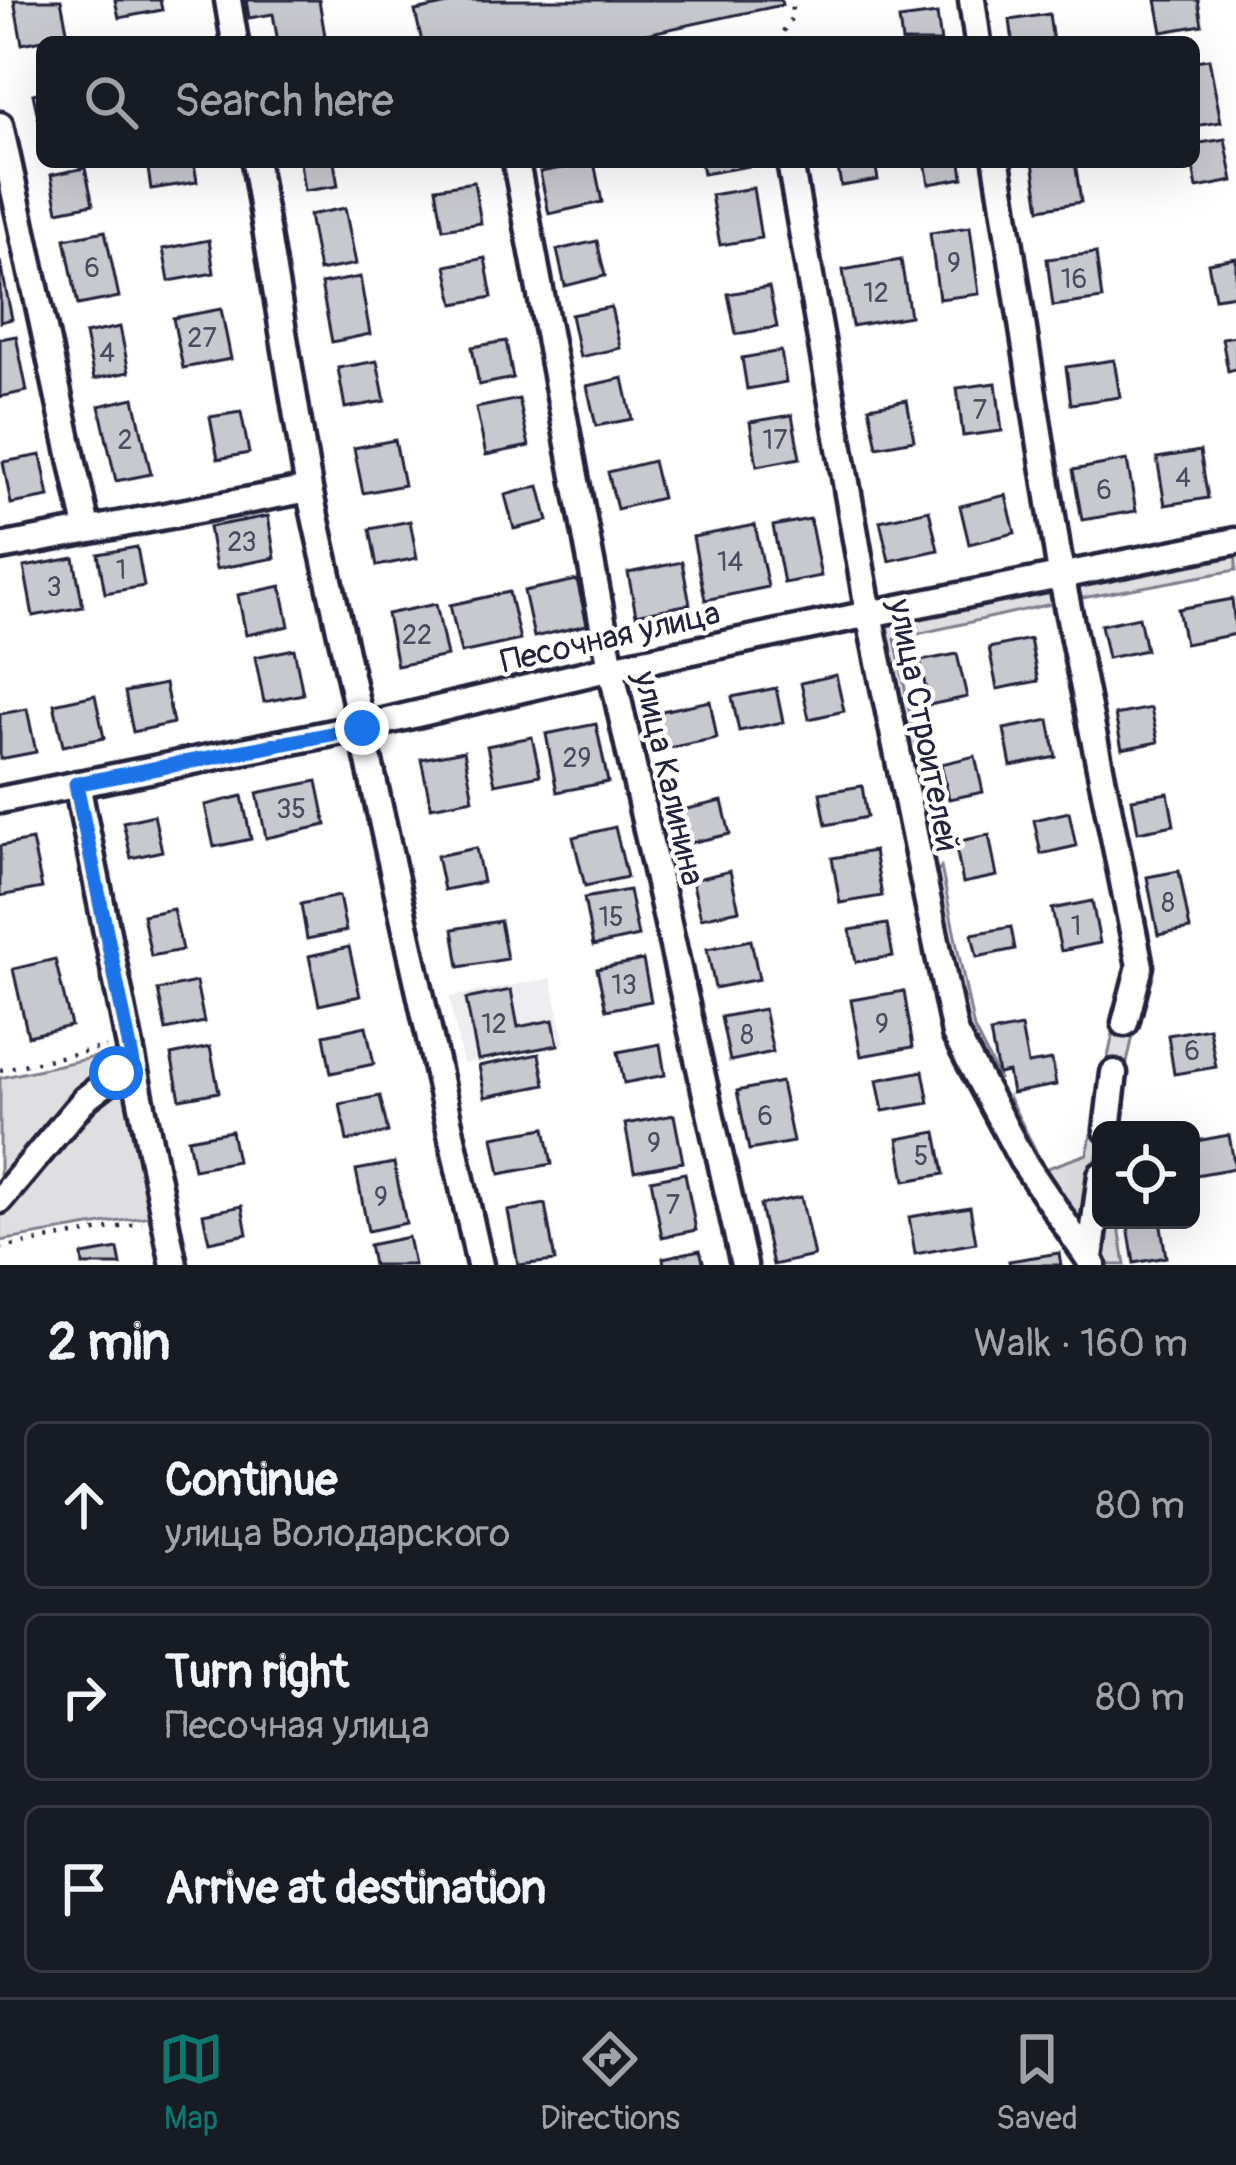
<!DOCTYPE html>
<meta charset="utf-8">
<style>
body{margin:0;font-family:Pangolin,sans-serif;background:#20242c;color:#f1f3f6}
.controls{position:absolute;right:36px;bottom:36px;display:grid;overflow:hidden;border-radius:18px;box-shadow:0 12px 48px #0002}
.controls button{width:108px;height:108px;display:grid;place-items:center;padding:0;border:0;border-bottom:3px solid #363941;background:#171b24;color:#f1f3f6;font:60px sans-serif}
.stop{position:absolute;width:36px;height:36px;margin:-27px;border:9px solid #1a73e8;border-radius:50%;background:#fff}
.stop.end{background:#1a73e8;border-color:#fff;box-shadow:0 3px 12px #0008}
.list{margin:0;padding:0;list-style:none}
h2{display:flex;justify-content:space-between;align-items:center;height:156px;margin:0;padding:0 48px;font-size:51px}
h2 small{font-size:39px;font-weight:400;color:#9ea1a6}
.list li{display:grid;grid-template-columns:78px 1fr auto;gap:36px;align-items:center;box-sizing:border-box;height:168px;margin:0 24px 24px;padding:0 24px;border:3px solid #363941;border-radius:18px}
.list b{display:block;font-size:45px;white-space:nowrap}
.list p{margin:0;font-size:39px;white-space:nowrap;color:#9ea1a6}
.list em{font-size:39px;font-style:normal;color:#9ea1a6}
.icon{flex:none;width:66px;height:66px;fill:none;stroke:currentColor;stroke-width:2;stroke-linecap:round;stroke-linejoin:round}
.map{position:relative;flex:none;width:1236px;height:1265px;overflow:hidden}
.search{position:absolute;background:#171b24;box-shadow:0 12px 48px #0002;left:36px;right:36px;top:36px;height:132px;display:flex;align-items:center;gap:30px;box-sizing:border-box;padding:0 42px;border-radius:18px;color:#9ea1a6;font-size:45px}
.sheet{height:732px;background:#171b24}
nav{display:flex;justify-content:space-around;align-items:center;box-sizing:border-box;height:168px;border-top:3px solid #363941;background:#171b24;font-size:33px;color:#9ea1a6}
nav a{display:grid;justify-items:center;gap:6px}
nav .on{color:#0f766e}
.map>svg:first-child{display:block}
.built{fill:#eeeef1}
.green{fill:#dfdfe2;stroke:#80808e;stroke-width:3}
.building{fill:#c8c8cf;stroke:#22223b;stroke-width:3}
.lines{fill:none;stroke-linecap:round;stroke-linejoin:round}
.minor-casing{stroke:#22223b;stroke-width:33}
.path{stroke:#22223b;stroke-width:4.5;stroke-dasharray:3 9;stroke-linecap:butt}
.minor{stroke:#fff;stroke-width:24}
.route{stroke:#1a73e8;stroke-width:15}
.labels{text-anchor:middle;stroke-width:9;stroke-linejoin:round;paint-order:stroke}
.number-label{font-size:27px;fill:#4c4c60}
.street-label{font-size:33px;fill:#22223b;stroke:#fff}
</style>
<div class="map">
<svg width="1236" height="1265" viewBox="0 0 1236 1265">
<rect width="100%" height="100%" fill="#fff"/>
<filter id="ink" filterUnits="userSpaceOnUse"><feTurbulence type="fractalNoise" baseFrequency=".00833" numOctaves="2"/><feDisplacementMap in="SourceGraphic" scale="24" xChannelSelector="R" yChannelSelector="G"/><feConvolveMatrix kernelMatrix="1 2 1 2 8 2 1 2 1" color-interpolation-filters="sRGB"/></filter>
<g filter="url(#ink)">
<path class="built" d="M551,978L565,1043L463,1064L449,997Z"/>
<path class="green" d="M1236,550V570L1077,599L1073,581Z
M1048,586L1058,593L1078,702L1073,708L1051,604L895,639L935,836L915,815L883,631L887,618Z
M941,867L974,1029L999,1079L988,1083L960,1031L932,878Z
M1143,940L1148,968L1121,1090L1099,1141L1086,1235L1008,1120L1009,1098L1045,1169L1087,1154L1127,969L1122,944Z
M122,1051L156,1215L0,1241V1078Z
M1102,1220H1118L1125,1265H1101Z"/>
<path class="building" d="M14,0H61L68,35L22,44Z
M115,0H160L162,10L119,18Z
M246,0H319L326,42H278L273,14L249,18Z
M467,0H781L782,5L609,42H422L415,11Z
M1156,0H1198L1202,25L1162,32Z
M937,14L941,42H902L899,19Z
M1049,14L1053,42H1013L1010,20Z
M1209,59L1221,122L1194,126V61Z
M42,92V136L33,94Z
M1225,139L1233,181L1197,188L1192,162L1194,144Z
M147,162H194L197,182L151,189Z
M300,162H334L338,186L304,191Z
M594,162L602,202L549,214L540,172Z
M701,162H748L749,166L703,174Z
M837,162H875L878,180L841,186Z
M925,162H961L963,178L929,184Z
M1033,162H1075L1081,202L1040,209Z
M85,168L93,204L58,211L51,175Z
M474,182L481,223L443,229L436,188Z
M753,188L761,238L720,245L711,195Z
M345,208L356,264L319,271L309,215Z
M970,227L979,294L939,299L930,233Z
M105,231L119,297L78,305L65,239Z
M209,240L214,273L169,281L163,249Z
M597,241L605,276L565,286L557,250Z
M1096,253L1102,299L1053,306L1047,259Z
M485,258L492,297L454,304L446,266Z
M1236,258V295L1215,298L1208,263Z
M901,260L910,316L852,326L843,270Z
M0,261L12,319L0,322Z
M360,277L370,334L332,342L321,284Z
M769,287L777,327L736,334L728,294Z
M611,307L620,348L580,357L571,315Z
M221,309L231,359L183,368L173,318Z
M120,327L129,372L94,379L85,334Z
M16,336L27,391L0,397V339Z
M1236,336V369L1228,371L1222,338Z
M506,341L513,378L479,385L472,347Z
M781,351L786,382L747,389L742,358Z
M1114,360L1120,397L1071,404L1066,367Z
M377,361L385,401L345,408L338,368Z
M623,378L632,419L596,426L587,386Z
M996,383L1002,431L963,436L957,388Z
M134,398L151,474L116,481L99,406Z
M519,399L529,446L486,455L476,408Z
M907,400L914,440L877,447L869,407Z
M241,412L249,453L218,459L210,417Z
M792,415L800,458L757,466L750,422Z
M395,440L404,485L363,493L354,448Z
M1200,451L1208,498L1165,505L1157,458Z
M41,455L49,497L11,504L3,462Z
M1127,460L1136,511L1082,520L1073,470Z
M653,461L662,498L617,509L608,472Z
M539,486L548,521L514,529L505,495Z
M1006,495L1015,533L969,544L960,506Z
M929,510L938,550L889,561L880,521Z
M268,516L275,558L216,569L209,527Z
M810,519L821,576L784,583L773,526Z
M410,521L417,558L377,566L370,529Z
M755,525L768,587L705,600L693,537Z
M137,547L144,586L105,593L98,554Z
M74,558L83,607L33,616L24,567Z
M682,562L690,604L636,615L628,573Z
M577,580L587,625L534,637L524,591Z
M281,586L289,626L246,635L238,595Z
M509,592L520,640L461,653L450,605Z
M1232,599L1236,634L1185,644L1178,609Z
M436,604L447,656L397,666L387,614Z
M1139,617L1146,650L1108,658L1101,625Z
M1030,639L1038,681L997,689L989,648Z
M294,649L303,694L264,702L255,657Z
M957,654L967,697L929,705L920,661Z
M836,675L844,711L809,719L801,683Z
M165,684L173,723L133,732L125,692Z
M776,688L783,722L739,731L732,697Z
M95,695L104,738L63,746L54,704Z
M710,701L717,738L664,749L657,712Z
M1151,708L1158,742L1122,749L1115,715Z
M27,709L36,752L0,759V714Z
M1049,720L1056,757L1011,766L1004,729Z
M596,724L608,782L557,792L546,734Z
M532,737L540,775L495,784L487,746Z
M464,751L473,799L431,807L421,759Z
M975,756L983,792L949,799L941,764Z
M317,781L326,825L266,838L257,793Z
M862,786L867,817L826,825L820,793Z
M1168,793L1174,825L1138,832L1132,799Z
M242,796L251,839L214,847L205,805Z
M722,801L730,834L685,844L678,811Z
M1069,812L1076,846L1041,854L1034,820Z
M154,815L162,851L131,858L123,822Z
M615,827L627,877L585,886L573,837Z
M989,835L997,876L963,883L955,842Z
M32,840L42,888L0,896V846Z
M476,848L483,882L444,890L437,856Z
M874,851L882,896L840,903L832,858Z
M730,871L739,910L701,918L692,880Z
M1179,871L1190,929L1158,935L1147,877Z
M629,890L638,936L593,946L584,898Z
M339,896L346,931L307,939L301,904Z
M1092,901L1100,943L1061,951L1052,909Z
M173,909L182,950L151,956L143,915Z
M500,921L507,959L459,967L453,929Z
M887,924L893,956L856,962L850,930Z
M1011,927L1015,949L977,957L972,934Z
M751,940L759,979L715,988L707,949Z
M349,947L360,996L319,1005L309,956Z
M55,959L71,1026L28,1036L13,969Z
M643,960L651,1001L606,1010L597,969Z
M196,982L204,1022L166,1030L158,990Z
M511,990L518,1027L553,1020L558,1045L478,1060L466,999Z
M904,991L913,1047L861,1056L851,1000Z
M764,1009L773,1052L730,1061L721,1017Z
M366,1026L374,1064L331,1073L324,1035Z
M1021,1027L1028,1064L1052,1060L1056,1085L1012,1093L1008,1072L998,1074L990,1033Z
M1209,1028L1216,1067L1174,1074L1168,1035Z
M660,1044L665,1075L624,1083L618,1052Z
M210,1047L219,1092L180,1099L171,1055Z
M539,1054L545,1085L485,1097L479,1066Z
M923,1071L929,1103L883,1111L877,1080Z
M781,1082L793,1142L749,1150L737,1091Z
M380,1096L388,1132L347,1141L340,1104Z
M674,1115L683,1162L634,1171L625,1124Z
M545,1128L552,1164L500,1174L493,1137Z
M231,1131L237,1161L194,1169L188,1139Z
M936,1132L944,1174L905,1181L898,1139Z
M1229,1135L1235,1168L1196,1175L1191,1142Z
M394,1163L406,1223L368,1231L356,1170Z
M685,1173L696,1230L662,1237L651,1180Z
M801,1197L814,1256L773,1265L760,1205Z
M545,1204L555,1261L518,1265L508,1211Z
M242,1206L247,1234L209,1242L203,1214Z
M970,1207L976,1243L915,1254L909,1217Z
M1127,1220H1160L1166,1257L1134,1263Z
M408,1237L414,1265H373L369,1245Z
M118,1249L121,1265H83L82,1255Z
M700,1250L704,1265H664L663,1258Z
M1059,1253L1061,1265H1010L1009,1261Z"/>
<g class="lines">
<defs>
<path id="minor" d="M228,0L235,42
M972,0L978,42
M0,125L87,528
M255,162L309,489L480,1265
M516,162L611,668L744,1265
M790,162L869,614L955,1034L1022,1160L1093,1265
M997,162L1061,574L1140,966L1125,1023
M0,547L309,489
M77,784L174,1265
M0,800L362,727L611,668L869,614L1236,541
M1107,1130L1114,1073
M0,1200L85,1099L132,1063
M1090,1258L1101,1175"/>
</defs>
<use href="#minor" class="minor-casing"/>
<path class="path" d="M777,42L793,15L790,0
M0,1070L106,1047
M0,1248L142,1223"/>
<use href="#minor" class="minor"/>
</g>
</g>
<g class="lines" filter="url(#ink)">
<path class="route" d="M116,1073L133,1063L76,784L362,728"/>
</g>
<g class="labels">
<g class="number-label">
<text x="954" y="272">9</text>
<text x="92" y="277">6</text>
<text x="1074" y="288">16</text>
<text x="876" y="302">12</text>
<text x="202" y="347">27</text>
<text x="107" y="362">4</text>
<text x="980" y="419">7</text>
<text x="125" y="449">2</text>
<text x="775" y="449">17</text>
<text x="1183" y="487">4</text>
<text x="1104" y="499">6</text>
<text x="242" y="551">23</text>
<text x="730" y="571">14</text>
<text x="121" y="579">1</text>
<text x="54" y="596">3</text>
<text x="417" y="644">22</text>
<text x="577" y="767">29</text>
<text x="291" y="818">35</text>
<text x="1168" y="912">8</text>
<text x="611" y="926">15</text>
<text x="1076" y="935">1</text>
<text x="624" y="994">13</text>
<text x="494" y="1033">12</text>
<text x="882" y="1033">9</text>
<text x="747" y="1044">8</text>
<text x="1192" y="1060">6</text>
<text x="765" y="1125">6</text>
<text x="654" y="1152">9</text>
<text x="921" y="1165">5</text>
<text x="381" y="1206">9</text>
<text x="673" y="1214">7</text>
</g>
<g class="street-label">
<text transform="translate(610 636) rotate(-13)" y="12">Песочная улица</text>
<text transform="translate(925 725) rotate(79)" y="12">улица Строителей</text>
<text transform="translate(670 778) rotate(77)" y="12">улица Калинина</text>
</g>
</g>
</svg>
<div class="controls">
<button><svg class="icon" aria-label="locate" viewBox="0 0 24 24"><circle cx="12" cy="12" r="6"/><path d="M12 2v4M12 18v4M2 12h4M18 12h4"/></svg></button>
</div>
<div class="stop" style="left:116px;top:1073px"></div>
<div class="stop end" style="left:362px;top:728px"></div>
<div class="search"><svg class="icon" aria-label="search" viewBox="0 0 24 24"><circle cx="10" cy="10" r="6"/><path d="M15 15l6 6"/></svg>Search here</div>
</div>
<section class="sheet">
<h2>2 min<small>Walk · 160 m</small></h2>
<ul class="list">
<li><svg class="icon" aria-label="ahead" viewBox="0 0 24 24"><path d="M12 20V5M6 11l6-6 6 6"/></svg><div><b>Continue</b><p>улица Володарского</p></div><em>80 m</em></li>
<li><svg class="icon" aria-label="right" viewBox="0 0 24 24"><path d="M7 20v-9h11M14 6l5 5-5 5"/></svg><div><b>Turn right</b><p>Песочная улица</p></div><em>80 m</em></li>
<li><svg class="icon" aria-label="arrive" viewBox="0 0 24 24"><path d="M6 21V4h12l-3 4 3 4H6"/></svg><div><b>Arrive at destination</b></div></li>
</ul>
</section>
<nav>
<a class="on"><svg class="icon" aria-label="map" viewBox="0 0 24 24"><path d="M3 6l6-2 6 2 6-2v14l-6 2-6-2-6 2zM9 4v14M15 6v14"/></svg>Map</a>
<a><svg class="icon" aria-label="directions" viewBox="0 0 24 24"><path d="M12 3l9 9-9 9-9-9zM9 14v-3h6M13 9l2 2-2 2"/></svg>Directions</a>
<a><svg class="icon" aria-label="saved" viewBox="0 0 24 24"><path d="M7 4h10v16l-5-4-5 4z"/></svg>Saved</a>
</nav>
